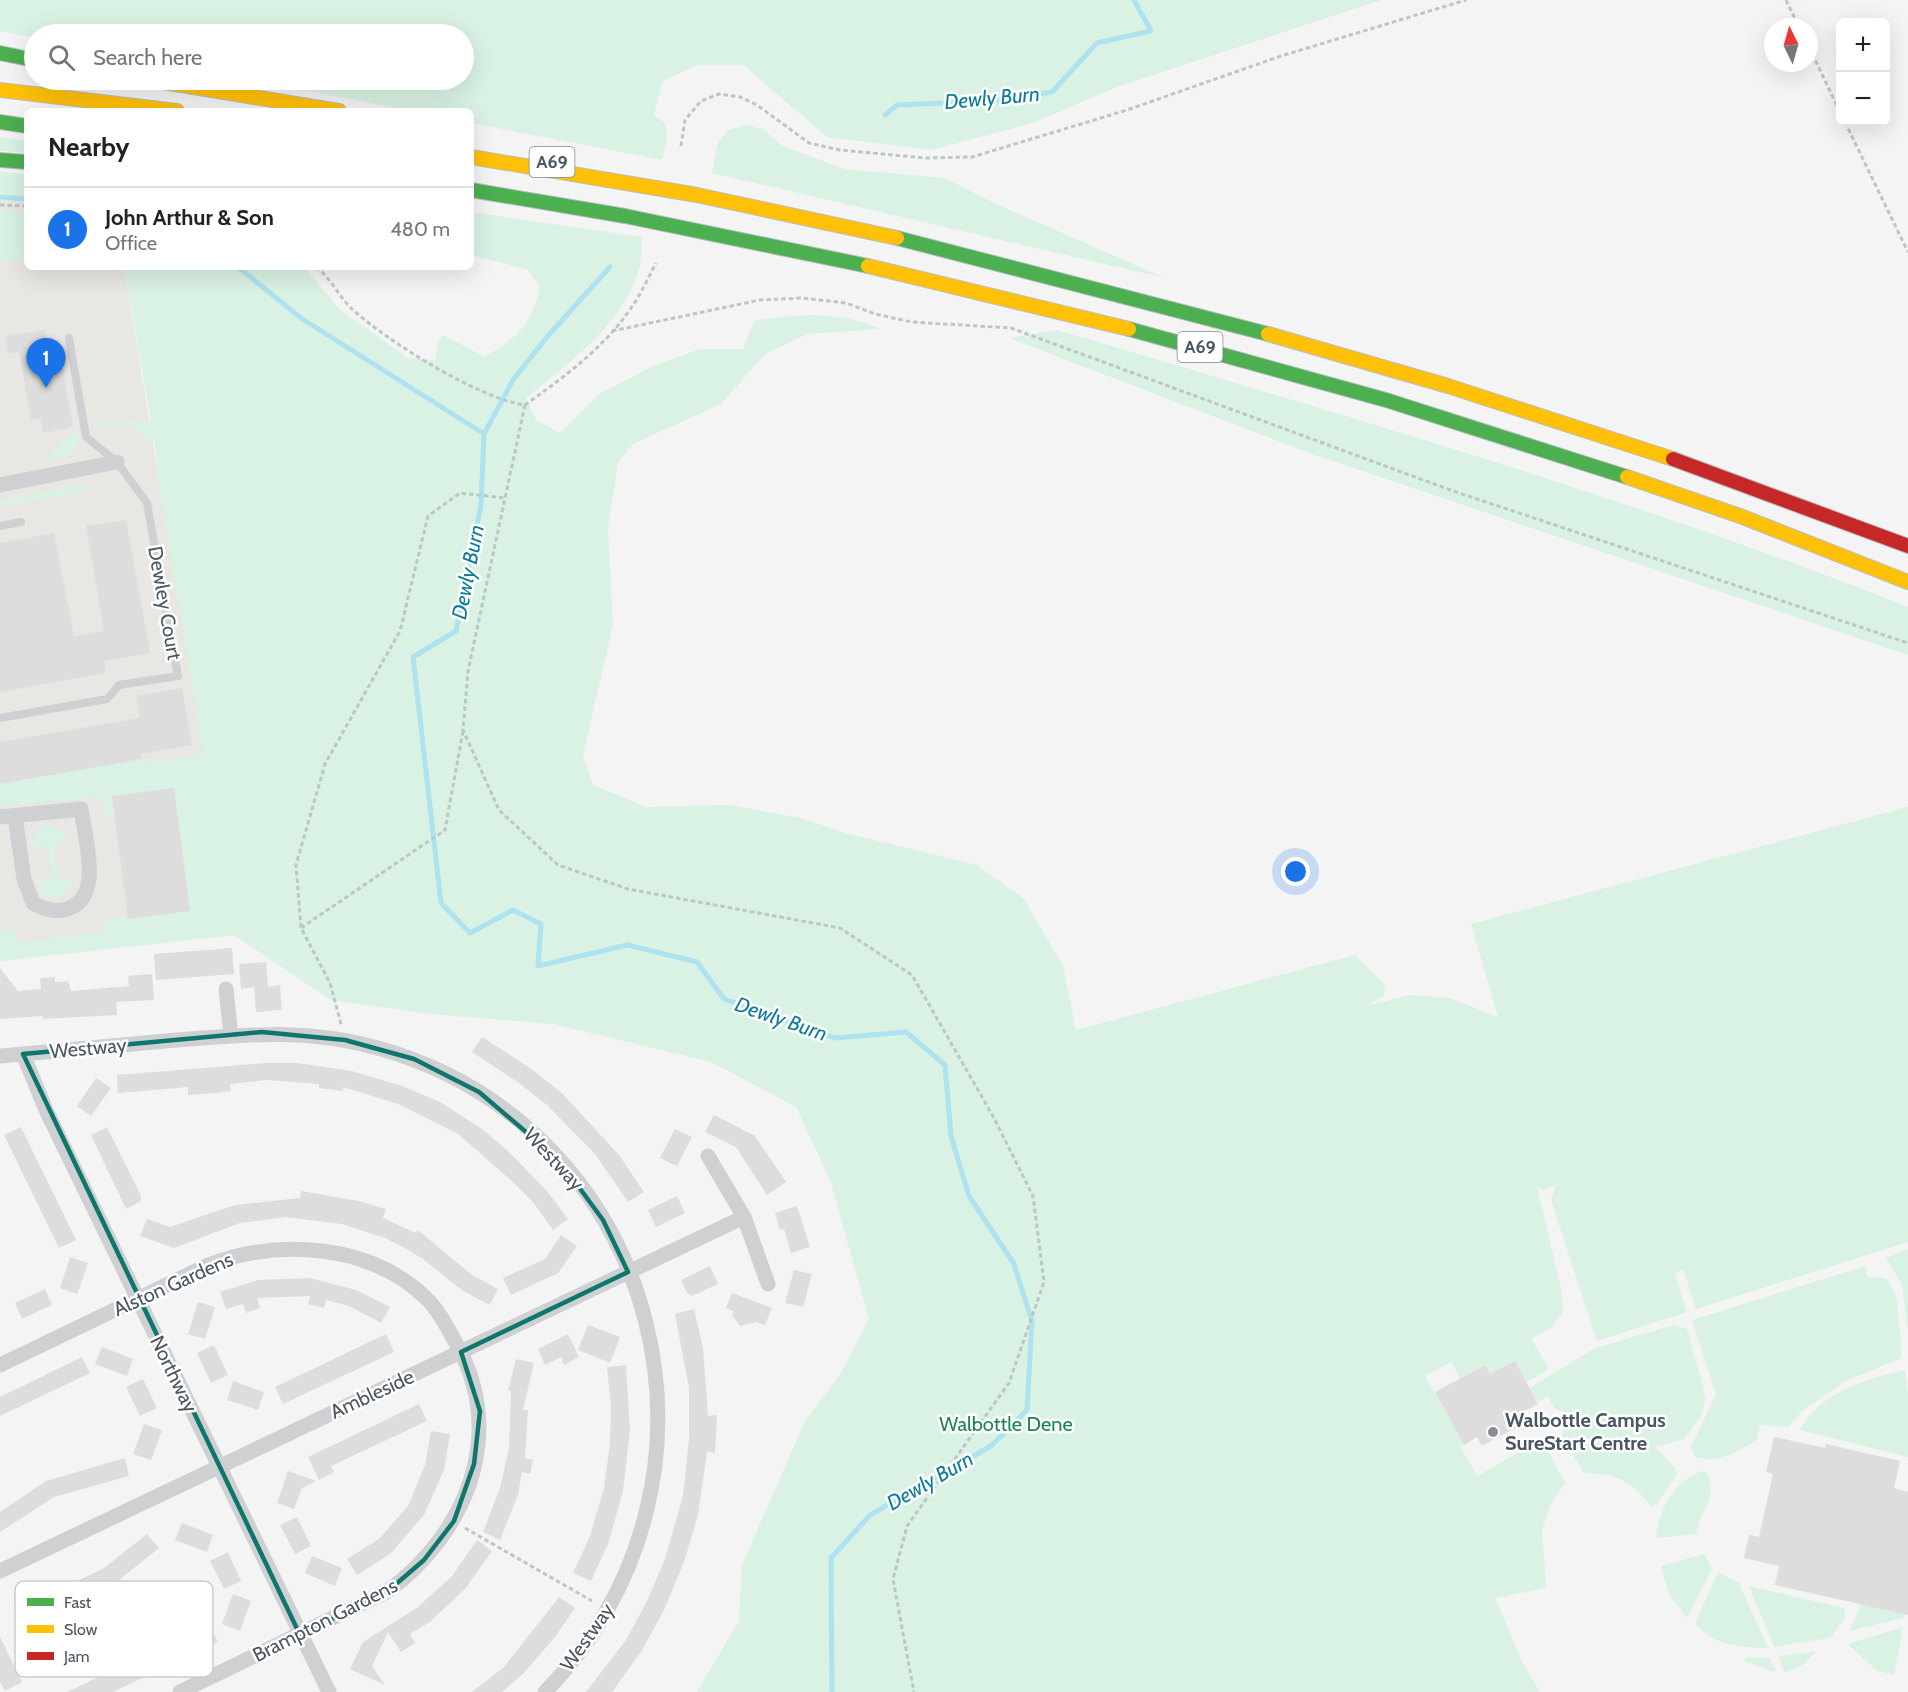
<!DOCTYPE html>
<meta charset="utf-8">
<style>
body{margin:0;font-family:Cabin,sans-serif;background:#f2f2f2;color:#222}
.controls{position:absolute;right:18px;top:18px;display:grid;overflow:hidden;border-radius:9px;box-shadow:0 6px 24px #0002}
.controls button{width:54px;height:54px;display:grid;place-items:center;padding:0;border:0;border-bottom:2px solid #e0e0e0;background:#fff;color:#222;font:30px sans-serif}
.compass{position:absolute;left:1764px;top:18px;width:54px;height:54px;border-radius:50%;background:#fff;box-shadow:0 6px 24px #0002;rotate:355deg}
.you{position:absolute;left:1296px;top:872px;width:21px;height:21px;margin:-15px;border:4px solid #fff;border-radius:50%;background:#1a73e8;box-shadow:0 0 0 9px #1a73e833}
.badge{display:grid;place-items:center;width:39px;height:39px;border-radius:50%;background:#1a73e8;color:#fff;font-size:20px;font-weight:700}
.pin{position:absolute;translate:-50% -50px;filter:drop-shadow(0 2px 3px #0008)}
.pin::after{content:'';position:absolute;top:32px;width:21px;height:18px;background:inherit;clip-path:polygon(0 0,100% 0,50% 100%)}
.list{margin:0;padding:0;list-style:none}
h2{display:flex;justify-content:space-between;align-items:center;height:78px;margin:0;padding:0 24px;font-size:26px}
h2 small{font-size:20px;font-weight:400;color:#767676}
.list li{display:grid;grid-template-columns:39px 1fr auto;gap:18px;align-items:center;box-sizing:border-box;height:84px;padding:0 24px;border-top:2px solid #e0e0e0}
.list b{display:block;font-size:22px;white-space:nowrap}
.list p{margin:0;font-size:20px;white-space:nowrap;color:#767676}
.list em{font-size:20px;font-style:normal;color:#767676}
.icon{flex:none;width:33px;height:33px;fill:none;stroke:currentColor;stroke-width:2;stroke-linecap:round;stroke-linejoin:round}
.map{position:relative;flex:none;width:1908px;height:1692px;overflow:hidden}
.search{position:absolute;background:#fff;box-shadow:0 6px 24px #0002;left:24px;top:24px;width:450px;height:66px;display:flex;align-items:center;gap:15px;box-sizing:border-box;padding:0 21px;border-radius:33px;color:#767676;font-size:22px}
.panel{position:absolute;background:#fff;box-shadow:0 6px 24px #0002;left:24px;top:108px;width:450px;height:162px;border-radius:9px}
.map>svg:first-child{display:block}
.commercial{fill:#e8e7e3}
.green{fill:#d9f2e3}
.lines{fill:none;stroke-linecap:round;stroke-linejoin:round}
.stream{stroke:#aee2f0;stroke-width:5}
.building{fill:#ddddde}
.fast-casing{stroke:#b9bec3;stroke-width:16}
.slow-casing{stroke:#b9bec3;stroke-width:16}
.jam-casing{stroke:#b9bec3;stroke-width:16}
.path{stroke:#bcc7c4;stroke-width:3;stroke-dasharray:4.5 3;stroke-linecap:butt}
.lane{stroke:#ced0d2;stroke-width:8}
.street{stroke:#ced0d2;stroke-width:15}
.fast{stroke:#4caf50;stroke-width:14}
.slow{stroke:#ffc107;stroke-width:14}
.jam{stroke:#c62828;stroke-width:14}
.marked{fill:none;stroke:#0f766e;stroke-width:4.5;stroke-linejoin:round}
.poi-dot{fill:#868d94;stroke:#fff;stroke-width:2}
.labels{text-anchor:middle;stroke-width:5;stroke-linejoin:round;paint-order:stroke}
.shield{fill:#fff;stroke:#808990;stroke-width:1.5}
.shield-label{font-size:18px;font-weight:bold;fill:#4a5661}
.street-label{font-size:20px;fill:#4a5661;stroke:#fff}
.poi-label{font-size:20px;font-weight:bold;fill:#4a5661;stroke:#fff;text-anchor:start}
.park-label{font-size:20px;fill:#17864f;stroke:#fff}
.water-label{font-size:21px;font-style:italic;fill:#0c7c9b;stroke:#fff}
.key{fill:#fff;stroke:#c9ccd0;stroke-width:1.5}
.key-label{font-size:16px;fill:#4a5661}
</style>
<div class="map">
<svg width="1908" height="1692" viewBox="0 0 1908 1692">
<rect width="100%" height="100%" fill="#f4f4f4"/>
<path class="commercial" d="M0,199L27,201V267H124L234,935L0,961Z"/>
<path class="green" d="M0,0H1381L1117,87L1033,123L930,150L827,137L743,65H697L663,81L654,115L665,123L667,139L662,160L471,123V111H411L251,80H464V34H34V38L0,31Z
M746,125L763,129L781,145L844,169L945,178L998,205L1165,278L712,173L717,145L728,130Z
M0,137L27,141V153L0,151Z
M0,172L27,174V201L0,199Z
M0,211L27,212V261L0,260Z
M471,212L642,237C641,247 642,259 639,269C622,326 570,362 526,398L536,420L560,433L599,394L653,366L700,349H743L754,321C799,314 838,310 881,329L807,334L765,354L721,404L633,444L618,463L608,528L613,625L583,755L593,785L646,807L730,805L800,818L845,833L977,865L1024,899L1063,966L1076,1030L1355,955L1385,985L1384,996L1365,1006L1411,995L1450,998L1498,1017L1471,924L1908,807V1242L1696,1309L1683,1269L1675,1273L1687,1312L1597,1341L1551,1200L1556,1185L1543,1190L1537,1187L1561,1288L1563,1312L1551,1328L1531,1339L1549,1369L1527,1382L1515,1361L1490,1374L1484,1365L1460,1378L1451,1362L1425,1376L1464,1445L1460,1446L1477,1476L1528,1447L1540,1445L1549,1453L1565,1483L1551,1503L1542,1530L1546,1588L1495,1598L1522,1662L1540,1692H697L739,1621L742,1565L805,1421L839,1376L869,1319L830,1180L796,1107L711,1062L553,1024L430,1014L331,1000L234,935L0,961V932L15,930L17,943L104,931L103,919L119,917L128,919L190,911L174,789L112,796L114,817L105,819L101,797L0,806V784L142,759L144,763L203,753L159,486L155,443C127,428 131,418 94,429L92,426L93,423L117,418L119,423L151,421L124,267H304L340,310L408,358L436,360L437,345L443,335L485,357C518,336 532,326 540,286L528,270L471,255Z
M1057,330C1343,415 1631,497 1908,607V655L1312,454L1009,338Z
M78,433C83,453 62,457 47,460V457L67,435Z
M83,485L88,491L0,506V500Z
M44,826H56L64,833L66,842L53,844L58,879L72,877C71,892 58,902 44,897L36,881L52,880L48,846L32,847L36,833Z
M1908,1249V1331L1902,1285L1886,1258Z
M1865,1266L1868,1277L1885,1278L1893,1288L1897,1300L1902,1358L1847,1380L1802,1411L1788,1427L1760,1425L1757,1440C1739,1451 1715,1466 1694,1456L1691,1447L1716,1394L1692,1320Z
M1674,1325L1687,1329L1703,1386L1705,1400L1702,1414L1684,1439L1655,1447L1675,1468L1677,1474L1656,1505L1651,1506C1628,1478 1620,1476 1584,1473L1562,1436L1567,1418L1565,1413L1554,1408L1548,1396L1537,1402L1530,1388L1595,1348Z
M1905,1370L1908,1395V1457L1800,1430C1821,1392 1865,1379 1905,1370Z
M1703,1471L1706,1472C1721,1501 1697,1509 1697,1534L1656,1538C1658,1511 1675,1479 1703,1471Z
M1704,1554L1712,1569L1687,1618L1668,1592L1661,1566Z
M1718,1572L1739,1583L1768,1648C1741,1648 1713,1645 1695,1624Z
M1749,1586L1844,1608L1845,1618L1830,1638L1774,1647Z
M1861,1604L1905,1614L1903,1618L1850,1631Z
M1903,1627L1894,1675L1877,1671L1848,1644Z
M1816,1651L1804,1664L1786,1672L1783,1671L1779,1656Z
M1746,1657L1770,1658L1776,1671L1773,1672L1744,1661Z"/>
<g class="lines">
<path class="stream" d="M885,115L897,105L991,101L1052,92L1097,43L1151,31L1134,0
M0,197L27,199
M238,267L301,318L484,434
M610,267L546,338L513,380L484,434L481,505L456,631L413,657L441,903L470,933L513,910L541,924L538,966L627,945L697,962L724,999L835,1038L906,1032L945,1065L951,1136L969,1196L1014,1264L1032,1321L1027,1410L991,1446L870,1515L831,1558L832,1692"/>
</g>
<path class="building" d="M45,330L50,366L62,364L73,427L43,433L41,418L31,420L19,352L8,353L5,336Z
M126,520L150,653L104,661L106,673L0,692V543L54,533L74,636L104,631L86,526Z
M182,688L192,745L141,754L142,759L0,784V742L140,718L136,696Z
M174,788L190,911L128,919L112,796Z
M232,948L234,974L156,980L154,954Z
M266,962L268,987L280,985L282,1010L256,1012L254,987L241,989L239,964Z
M0,968L18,991L41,989L40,978L55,977V982L68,981L71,991L129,986L128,976L152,974L154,1000L116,1002L117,1015L43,1019V1016L0,1019Z
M482,1037L530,1068L562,1093L619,1155L644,1192L628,1202L595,1154L547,1105L519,1083L472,1052Z
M265,1063H297L352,1071L402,1086L440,1102L482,1129L508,1151L547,1191L568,1219L553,1230L533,1202L515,1184L458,1134L398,1104L343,1087V1091L319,1088V1084L267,1080L230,1084L231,1091L216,1093L188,1095V1087L118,1093L117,1075Z
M96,1078L111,1088L91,1116L77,1106Z
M714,1115L755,1136L786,1182L767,1195L736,1147L705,1132Z
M21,1127L76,1240L59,1248L4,1135Z
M107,1127L141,1196V1201L126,1209L91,1135Z
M675,1129L692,1137L677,1166L660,1158Z
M301,1191L359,1201L386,1209L383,1218L416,1233L418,1230L472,1275L498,1289L490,1305L463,1291L423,1259L403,1247L385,1238L342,1224L286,1217L240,1223L174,1248L140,1236L147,1219L170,1227L235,1205L300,1198Z
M677,1196L685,1213L656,1227L648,1210Z
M797,1206L810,1247L791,1253L784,1229L780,1230L775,1213Z
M561,1235L577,1246L558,1273L511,1295L503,1278L545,1259Z
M70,1257L88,1263L77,1294L60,1288Z
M710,1266L718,1284L692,1296L687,1293L681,1280Z
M794,1270L812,1274L803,1307L785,1303Z
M310,1278L356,1290L390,1307L381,1323L349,1306L326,1300L324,1308L308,1304L310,1296L257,1298L260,1308L246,1313L243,1304L226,1309L220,1292L258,1280Z
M45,1289L52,1305L22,1319L15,1303Z
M732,1293L772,1308L765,1325L756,1322L740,1326L732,1315L734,1311L726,1308Z
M198,1302L215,1307L205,1339L188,1334Z
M694,1309L703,1348L708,1416L717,1415L715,1453L707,1452L698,1515L684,1562L664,1610L641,1652L612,1692H586L626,1640L647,1601L665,1559L683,1496L689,1438V1388L675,1314Z
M588,1325L620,1337L610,1363L578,1350Z
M386,1334L394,1352L283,1404L275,1387Z
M568,1334L579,1357L564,1365L561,1357L545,1365L538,1349Z
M214,1345L228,1375L211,1383L197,1353Z
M102,1347L133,1359L127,1376L95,1364Z
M82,1357L90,1373L0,1416V1397Z
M516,1359L534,1363L523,1410H528L525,1458L533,1460L530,1474L522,1472L518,1495L500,1540L483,1532L500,1488L509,1448L511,1391L508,1390Z
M1515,1361L1538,1404L1514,1417L1519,1426L1482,1446L1477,1437L1464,1445L1435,1392L1485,1365L1490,1374Z
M626,1365L630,1429L623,1491L608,1544L591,1581L573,1573L590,1536L604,1488L610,1443L611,1408L607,1367Z
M143,1379L157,1408L140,1416L126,1387Z
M233,1381L264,1392L258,1410L227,1400Z
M419,1404L427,1421L331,1466L334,1472L319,1480L308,1457Z
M144,1424L162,1430L151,1460L133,1454Z
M431,1431L450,1434L444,1470L424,1515L390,1554L357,1575L347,1559L379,1539L408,1506L425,1465Z
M1774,1437L1825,1448L1826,1444L1900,1461L1894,1488L1908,1492V1615L1775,1585L1779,1566L1744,1558L1749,1535L1759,1537L1773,1474L1766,1472Z
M125,1458L129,1476L54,1497L0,1532V1512L46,1481Z
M288,1471L316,1481L302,1488L294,1509L277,1503Z
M297,1517L311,1546L295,1554L280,1525Z
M182,1523L213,1535L207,1552L175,1540Z
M147,1534L159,1548L114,1584L83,1599L75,1582L104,1568Z
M477,1540L492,1551L465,1589L431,1621L410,1634L415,1643L401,1652L388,1632L372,1666L385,1685L350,1669L363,1642L418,1607L452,1576Z
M228,1552L241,1581L224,1589L210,1561Z
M312,1556L342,1568L335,1586L305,1573Z
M55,1586L59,1604L17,1613L14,1595Z
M233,1594L251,1601L240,1631L222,1624Z
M559,1597L575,1608L555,1637L523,1674L502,1692H472L504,1667Z
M209,1625L218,1642L113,1692H67Z
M0,1637L22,1682L5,1691L0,1682Z"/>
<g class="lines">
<defs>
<path id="fast" d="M0,53L34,60
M0,122L27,126
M0,160L27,162
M471,190L625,216L868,266
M897,238L1268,334
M1129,329L1386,400L1627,477"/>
<path id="slow" d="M151,80L339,111
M0,90L177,111
M471,157L697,195L897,238
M868,266L1129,329
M1268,334L1448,386L1673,459
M1627,477L1740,516L1908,582"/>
<path id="jam" d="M1673,459L1908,546"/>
</defs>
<use href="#fast" class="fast-casing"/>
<use href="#slow" class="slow-casing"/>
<use href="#jam" class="jam-casing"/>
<path class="path" d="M1786,0L1799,27
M1809,47L1840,112
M1845,122L1908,252
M681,146L685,120L701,101L719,94L740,97L757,105L809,143L840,150L925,158L972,157L1127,110L1281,56L1466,0
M0,205L27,206
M316,267C331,278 339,297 352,309C387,341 479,399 525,405C564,377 604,348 631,308C641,294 648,278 656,263
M612,331L760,300L802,298L846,303L875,314L912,322L1011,328L1453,491L1908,643
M525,405L468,671L463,730L499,810L558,865L628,889L840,928L912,975L994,1118L1033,1196L1044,1282L1009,1383L907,1526L893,1579L914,1692
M301,928L445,830L463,731
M341,1024L330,983L301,928L296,865L325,764L400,631L428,516L460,493L506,498
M465,1528L592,1601"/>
<path class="lane" d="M0,526L21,522
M0,718L107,699L119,685L178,676L147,503L117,462L86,437L69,338"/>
<path class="street" d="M0,485L117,462
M0,817L81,809C85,839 105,901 64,910C52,912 43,909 33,903L24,879L15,816
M226,989L231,1036
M23,1054L46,1110L329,1692
M0,1056C55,1051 111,1046 166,1041C241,1035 304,1027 378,1048C664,1128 750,1483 545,1692
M708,1156L744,1217L768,1284
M0,1365L206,1266C277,1238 370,1243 427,1299C440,1312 448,1329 457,1345C507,1436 466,1533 388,1591L180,1692
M0,1571L744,1217"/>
<use href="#fast" class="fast"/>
<use href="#slow" class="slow"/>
<use href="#jam" class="jam"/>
</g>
<path class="marked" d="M262,1032L345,1040L414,1059L479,1092L559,1160L603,1220L628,1272L461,1352L480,1411L474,1464L454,1521L424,1560L388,1591L300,1635L23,1054Z"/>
<circle class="poi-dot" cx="1493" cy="1432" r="6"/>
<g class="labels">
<g class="shield">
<rect x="529.5" y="147" width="45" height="30" rx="4.5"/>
<rect x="1177.5" y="332" width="45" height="30" rx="4.5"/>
</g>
<g class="shield-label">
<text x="552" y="168">A69</text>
<text x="1200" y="353">A69</text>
</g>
<g class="street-label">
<text transform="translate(165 603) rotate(80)" y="7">Dewley Court</text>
<text transform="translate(88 1048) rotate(-5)" y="7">Westway</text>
<text transform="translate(554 1159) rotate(47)" y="7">Westway</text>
<text transform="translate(173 1284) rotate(-24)" y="7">Alston Gardens</text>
<text transform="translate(174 1374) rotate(64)" y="7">Northway</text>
<text transform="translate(372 1394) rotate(-25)" y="7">Ambleside</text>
<text transform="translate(325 1620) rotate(-27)" y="7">Brampton Gardens</text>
<text transform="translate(587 1637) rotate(-55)" y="7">Westway</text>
</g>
<g class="poi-label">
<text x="1505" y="1427">Walbottle Campus<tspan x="1505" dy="23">SureStart Centre</tspan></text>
</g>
<g class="park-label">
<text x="1006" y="1431">Walbottle Dene</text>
</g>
<g class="water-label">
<text transform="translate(992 98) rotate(-5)" y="7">Dewly Burn</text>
<text transform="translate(468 572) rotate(-79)" y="7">Dewly Burn</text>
<text transform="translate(781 1019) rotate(19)" y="7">Dewly Burn</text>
<text transform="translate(930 1481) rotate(-30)" y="7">Dewly Burn</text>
</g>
</g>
<rect x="15" y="1581" width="198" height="96" rx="9" class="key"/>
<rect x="27" y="1598" width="27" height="8" fill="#4caf50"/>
<rect x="27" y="1625" width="27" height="8" fill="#ffc107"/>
<rect x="27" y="1652" width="27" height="8" fill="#c62828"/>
<g class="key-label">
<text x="64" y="1608">Fast</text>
<text x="64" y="1635">Slow</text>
<text x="64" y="1662">Jam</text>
</g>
</svg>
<div class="controls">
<button>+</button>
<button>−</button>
</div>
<svg class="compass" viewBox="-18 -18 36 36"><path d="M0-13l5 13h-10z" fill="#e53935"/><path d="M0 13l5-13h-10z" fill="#767676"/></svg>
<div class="you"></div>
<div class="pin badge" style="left:46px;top:388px">1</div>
<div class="search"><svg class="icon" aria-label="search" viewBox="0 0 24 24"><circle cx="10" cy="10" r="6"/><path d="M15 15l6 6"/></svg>Search here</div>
<section class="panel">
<h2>Nearby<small></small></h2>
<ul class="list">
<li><span class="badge">1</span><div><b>John Arthur &amp; Son</b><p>Office</p></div><em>480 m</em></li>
</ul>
</section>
</div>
